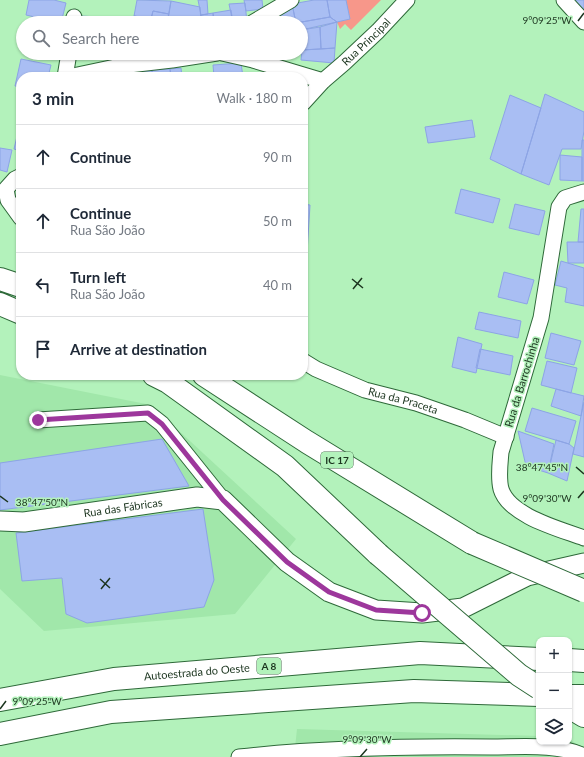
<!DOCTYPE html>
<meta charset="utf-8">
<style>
body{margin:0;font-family:Lato,sans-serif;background:#f6f6f7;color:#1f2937}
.controls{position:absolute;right:12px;bottom:12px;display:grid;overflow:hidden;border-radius:8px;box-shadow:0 1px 3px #0004}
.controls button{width:36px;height:36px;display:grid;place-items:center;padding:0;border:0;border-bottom:1px solid #e0e1e3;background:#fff;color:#1f2937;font:20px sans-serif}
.stop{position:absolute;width:12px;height:12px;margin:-9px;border:3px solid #9d379c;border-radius:50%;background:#fff}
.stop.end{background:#9d379c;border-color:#fff;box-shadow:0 1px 4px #0008}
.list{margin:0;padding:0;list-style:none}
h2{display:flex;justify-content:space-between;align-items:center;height:52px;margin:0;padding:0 16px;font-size:17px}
h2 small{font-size:13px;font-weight:400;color:#747a83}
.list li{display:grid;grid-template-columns:26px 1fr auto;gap:12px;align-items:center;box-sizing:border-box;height:64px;padding:0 16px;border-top:1px solid #e0e1e3}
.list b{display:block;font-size:15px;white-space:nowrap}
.list p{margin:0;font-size:13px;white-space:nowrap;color:#747a83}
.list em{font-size:13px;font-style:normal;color:#747a83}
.icon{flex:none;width:22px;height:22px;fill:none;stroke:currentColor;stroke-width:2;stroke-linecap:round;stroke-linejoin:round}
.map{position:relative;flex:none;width:584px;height:757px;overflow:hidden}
.search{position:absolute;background:#fff;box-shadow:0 1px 3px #0004;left:16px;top:16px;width:292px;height:44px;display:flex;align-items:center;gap:10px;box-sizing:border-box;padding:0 14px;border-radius:22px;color:#747a83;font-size:15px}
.panel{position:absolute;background:#fff;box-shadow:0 1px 3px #0004;left:16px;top:72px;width:292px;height:308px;border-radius:16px}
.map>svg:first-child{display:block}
.built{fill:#a1e7aa}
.green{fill:#f7978a}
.building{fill:#a9bef3;stroke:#8ca4e5}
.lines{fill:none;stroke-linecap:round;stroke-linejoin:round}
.minor-casing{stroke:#2e6939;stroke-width:17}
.tertiary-casing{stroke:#2e6939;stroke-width:21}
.trunk-casing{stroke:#2e6939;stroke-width:24}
.motorway-casing{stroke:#2e6939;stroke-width:24}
.minor{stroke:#fff;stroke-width:15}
.tertiary{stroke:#fff;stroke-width:19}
.trunk{stroke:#fff;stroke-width:22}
.motorway{stroke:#fff;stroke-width:22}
.trunk-bridge-casing{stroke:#2e6939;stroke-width:24;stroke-linecap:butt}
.trunk-bridge{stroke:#fff;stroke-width:22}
.route{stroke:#9d379c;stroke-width:5}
.ticks{fill:none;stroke:#1c351f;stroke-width:1.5}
.labels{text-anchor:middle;stroke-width:3;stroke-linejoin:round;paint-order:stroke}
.shield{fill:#b3f2bb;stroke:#496e4e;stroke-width:1}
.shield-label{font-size:10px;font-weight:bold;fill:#1c351f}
.street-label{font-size:11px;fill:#1c351f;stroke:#b3f2bb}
.ticks-label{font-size:10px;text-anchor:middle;fill:#1c351f;stroke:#b3f2bb;stroke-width:3;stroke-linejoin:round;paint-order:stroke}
</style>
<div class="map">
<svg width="584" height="757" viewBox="0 0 584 757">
<rect width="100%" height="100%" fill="#b3f2bb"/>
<path class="built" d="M0,375L151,405L296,539L235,614L44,631L0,589Z
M297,729L539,736V742H569V739L584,749V757H294Z"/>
<path class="green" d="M346,0H381L351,30L345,24L340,29L337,22L350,19Z"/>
<path class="building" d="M29,0H54L66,3L61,23L26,15Z
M137,0L171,1L169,14L153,11L151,19L134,16Z
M198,0H207L208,14L201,15Z
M244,0H262L263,9L246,11Z
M314,0H327L330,17L296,23L292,4Z
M327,0H346L350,19L337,22L330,17Z
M576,0H584V9L576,4Z
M171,1L200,7L201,23L184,21V23H167Z
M245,3L247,22L233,23L229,4Z
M292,4L296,23L330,17L337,22L301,30V23H264Z
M231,10L233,23H214L213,13Z
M153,11L169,14L167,23H150Z
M213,13L214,23H201V15Z
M80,16L99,17V23H79Z
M134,16L151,19L150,23H134Z
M184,21L201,23H184Z
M337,22L335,48L321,49L320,27Z
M320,27L321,49L302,50L301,30Z
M335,48L334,63L301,60L302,50Z
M97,53H119V55L97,57Z
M127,53H158L127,56Z
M21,59L51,65L48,77H21V87L15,86Z
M241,63L243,77H214L213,65Z
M181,68L182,77H171L170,69Z
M135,69H152V77H136Z
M152,69H170L171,77H152Z
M545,94L584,112V131L581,149H562L549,185L521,174Z
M510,95L541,108L521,174L490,159Z
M472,120L475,137L428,143L425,127Z
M18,132L21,133V151L14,149Z
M582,140H584V181H582Z
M0,148L12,150L7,172L0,170Z
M560,155L582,157V181L560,180Z
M461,189L500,199L493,223L455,213Z
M303,204L310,205L307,253H303Z
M515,204L545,211L539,235L509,228Z
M581,209H584V242H578Z
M567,242H584V263H568Z
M561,261L584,268V306L565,302L567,288L555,285Z
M504,272L534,280L527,304L498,297Z
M479,312L521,321L518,338L475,329Z
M551,333L581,341L574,365L545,358Z
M458,337L482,344L476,373L452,367Z
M480,349L513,356L510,375L476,368Z
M547,361L577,368L571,393L541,385Z
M556,389L584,396L581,416L551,406Z
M584,402V457L573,454Z
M532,408L576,421L569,444L525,431Z
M518,431L554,444L548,473L526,466Z
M162,439L189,486L0,510V463Z
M556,440L569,444L574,448L567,481L548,473Z
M203,509L214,580L204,607L87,623L66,614L62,578L22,581L16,533Z"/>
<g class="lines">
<defs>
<g id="minor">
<path d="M564,0L584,22"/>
<path d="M73,23L74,17"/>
<path d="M252,23L291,0"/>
<path d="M222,53L253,60L323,81"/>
<path d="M65,77L69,53"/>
<path d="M68,77L120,66L172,60L217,53"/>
<path id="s1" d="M303,103L323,81L344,63L378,31L407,0"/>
<path d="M21,176L15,179L6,189L8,200L21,218"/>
<path d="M584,192L565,198L559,207L541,318L501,452C500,464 498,477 501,489C509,516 560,529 584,538"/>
<path id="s2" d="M303,361L316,369L365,390L416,403L465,420L506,437"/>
<path d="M38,420L148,413L162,424L223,500"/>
<path d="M239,757C322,748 408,746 491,747C520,747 557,743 584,756"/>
</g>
<g id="tertiary">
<path id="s3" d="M0,521L24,522L197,497L223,500L287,562L329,592L376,610L422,613L463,608L527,576L584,563"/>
</g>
<path id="trunk" d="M0,279L21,286
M0,304L21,313
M154,375L168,382L285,466L378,554
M204,375L307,442L472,543
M569,707L584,716"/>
<g id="motorway">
<path d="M569,660L584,661"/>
<path d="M569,696H584"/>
<path id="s4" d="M0,700L114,679L420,653L539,659"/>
<path d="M0,734L111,712L414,691L539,695"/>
</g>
</defs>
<use href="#minor" class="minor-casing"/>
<use href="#tertiary" class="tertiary-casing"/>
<use href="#trunk" class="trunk-casing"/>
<use href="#motorway" class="motorway-casing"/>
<use href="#minor" class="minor"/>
<use href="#tertiary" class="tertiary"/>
<use href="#trunk" class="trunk"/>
<use href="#motorway" class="motorway"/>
<defs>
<path id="trunk-bridge" d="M472,543L584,591
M378,554L519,675L539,688"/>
</defs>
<use href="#trunk-bridge" class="trunk-bridge-casing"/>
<use href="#trunk-bridge" class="trunk-bridge"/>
</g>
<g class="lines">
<path class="route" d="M38,420L148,413L162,424L223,500L287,562L329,592L376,610L422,613"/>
</g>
<path class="ticks" d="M578,21L584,13M352,279L363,288M353,289L362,278M576,467L584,474M0,496L8,502M578,498L584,491M100,579L110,588M101,589L110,578M0,709L6,701M360,757L367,749"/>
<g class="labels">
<g class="shield">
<rect x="321" y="452" width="32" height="16" rx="3"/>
<rect x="257" y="658" width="24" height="16" rx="3"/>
</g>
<g class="shield-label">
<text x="337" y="464">IC 17</text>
<text x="269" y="670">A 8</text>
</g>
<g class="street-label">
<text dy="4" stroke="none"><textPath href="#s1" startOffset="88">Rua Principal</textPath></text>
<text transform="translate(522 382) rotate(-73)" y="4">Rua da Barrochinha</text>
<text dy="4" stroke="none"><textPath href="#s2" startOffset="108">Rua da Praceta</textPath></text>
<text dy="4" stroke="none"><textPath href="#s3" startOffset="124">Rua das Fábricas</textPath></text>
<text dy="4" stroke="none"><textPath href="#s4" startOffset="199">Autoestrada do Oeste</textPath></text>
</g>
</g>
<g class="ticks-label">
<text x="547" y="24">9°09'25"W</text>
<text x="542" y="471">38°47'45"N</text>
<text x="547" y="502">9°09'30"W</text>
<text x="42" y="506">38°47'50"N</text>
<text x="37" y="705">9°09'25"W</text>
<text x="367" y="743">9°09'30"W</text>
</g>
</svg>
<div class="controls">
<button>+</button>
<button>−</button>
<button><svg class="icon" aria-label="layers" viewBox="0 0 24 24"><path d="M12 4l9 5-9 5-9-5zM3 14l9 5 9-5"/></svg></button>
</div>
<div class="stop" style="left:422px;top:613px"></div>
<div class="stop end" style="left:38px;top:420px"></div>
<div class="search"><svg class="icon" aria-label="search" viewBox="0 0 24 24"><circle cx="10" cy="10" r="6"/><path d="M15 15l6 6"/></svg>Search here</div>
<section class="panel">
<h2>3 min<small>Walk · 180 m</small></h2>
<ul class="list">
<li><svg class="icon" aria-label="ahead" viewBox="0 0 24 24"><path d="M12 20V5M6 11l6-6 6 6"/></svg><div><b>Continue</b></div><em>90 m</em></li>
<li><svg class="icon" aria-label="ahead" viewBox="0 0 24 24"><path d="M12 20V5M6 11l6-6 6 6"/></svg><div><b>Continue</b><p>Rua São João</p></div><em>50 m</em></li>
<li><svg class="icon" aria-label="left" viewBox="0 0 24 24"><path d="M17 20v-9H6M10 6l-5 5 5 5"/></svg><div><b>Turn left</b><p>Rua São João</p></div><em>40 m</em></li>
<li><svg class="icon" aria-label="arrive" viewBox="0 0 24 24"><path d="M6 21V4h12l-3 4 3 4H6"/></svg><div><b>Arrive at destination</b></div></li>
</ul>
</section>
</div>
